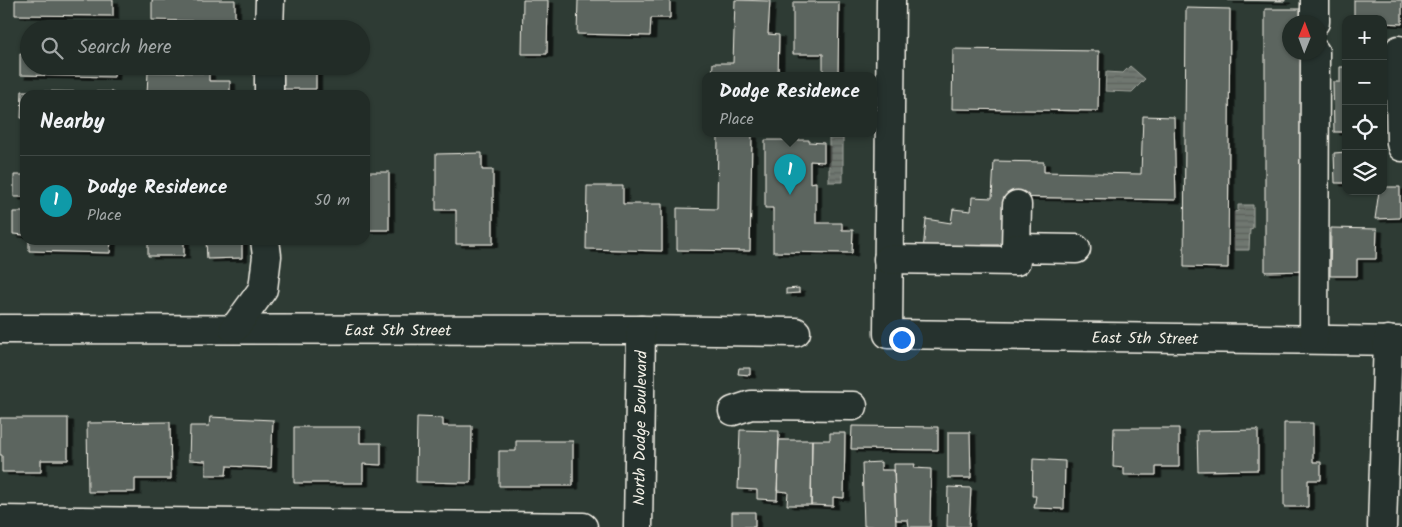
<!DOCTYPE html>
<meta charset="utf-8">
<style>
body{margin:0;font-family:Kalam,sans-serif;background:#2e3833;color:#f1f3f6}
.controls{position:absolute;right:15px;top:15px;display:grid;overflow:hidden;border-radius:10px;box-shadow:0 1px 4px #0004}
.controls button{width:45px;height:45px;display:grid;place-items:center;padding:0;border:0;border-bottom:1px solid #3f4844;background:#222c27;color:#f1f3f6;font:25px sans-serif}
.compass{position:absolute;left:1282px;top:15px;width:45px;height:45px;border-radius:50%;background:#222c27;box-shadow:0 1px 4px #0004;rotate:1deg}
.you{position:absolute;left:901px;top:339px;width:18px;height:18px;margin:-12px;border:4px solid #fff;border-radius:50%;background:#1a73e8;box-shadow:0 0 0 8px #1a73e833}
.badge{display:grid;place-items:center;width:32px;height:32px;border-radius:50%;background:#ffd166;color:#fff;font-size:16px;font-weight:700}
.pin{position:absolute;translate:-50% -41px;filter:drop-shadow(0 1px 2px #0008)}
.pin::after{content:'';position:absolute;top:26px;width:18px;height:15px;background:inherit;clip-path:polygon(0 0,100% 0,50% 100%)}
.popup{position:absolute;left:702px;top:72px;width:175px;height:65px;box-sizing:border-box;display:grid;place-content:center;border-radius:10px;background:#222c27;filter:drop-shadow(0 1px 4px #0005);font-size:16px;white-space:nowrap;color:#a2a7a7}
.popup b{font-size:19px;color:#f1f3f6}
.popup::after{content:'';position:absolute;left:50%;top:100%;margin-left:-10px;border:10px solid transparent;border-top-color:#222c27}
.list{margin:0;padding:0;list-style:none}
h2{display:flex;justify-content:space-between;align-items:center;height:65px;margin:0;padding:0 20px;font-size:21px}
h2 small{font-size:16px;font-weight:400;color:#a2a7a7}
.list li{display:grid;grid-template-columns:32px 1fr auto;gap:15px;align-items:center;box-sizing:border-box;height:90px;padding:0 20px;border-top:1px solid #3f4844}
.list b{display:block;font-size:19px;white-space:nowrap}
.list p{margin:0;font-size:16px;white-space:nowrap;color:#a2a7a7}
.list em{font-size:16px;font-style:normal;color:#a2a7a7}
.icon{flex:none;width:28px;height:28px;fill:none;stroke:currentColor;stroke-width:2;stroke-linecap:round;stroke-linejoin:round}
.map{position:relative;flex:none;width:1402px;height:527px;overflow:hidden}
.search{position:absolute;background:#222c27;box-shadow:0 1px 4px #0004;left:20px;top:20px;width:350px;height:55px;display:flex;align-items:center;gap:12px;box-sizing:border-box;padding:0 18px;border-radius:28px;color:#a2a7a7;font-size:19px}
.panel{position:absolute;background:#222c27;box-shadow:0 1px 4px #0004;left:20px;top:90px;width:350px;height:155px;border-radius:15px}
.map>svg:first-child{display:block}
.water{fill:url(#water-rules);stroke:#a4a8a0}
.building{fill:#5c655e;stroke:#f4f1e8;filter:url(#shadow)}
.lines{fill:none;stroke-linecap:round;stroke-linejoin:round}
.minor-casing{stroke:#f4f1e8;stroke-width:31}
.minor{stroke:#26332d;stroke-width:28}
.labels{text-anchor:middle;stroke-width:4.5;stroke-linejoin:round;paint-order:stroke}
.street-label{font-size:16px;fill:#f4f1e8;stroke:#26332d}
</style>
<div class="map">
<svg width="1402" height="527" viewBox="0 0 1402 527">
<defs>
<pattern id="water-rules" width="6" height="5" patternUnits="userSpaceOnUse" patternTransform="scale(1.25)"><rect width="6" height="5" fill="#6f7770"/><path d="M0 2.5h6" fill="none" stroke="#5c605b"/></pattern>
<filter id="shadow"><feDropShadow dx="5.5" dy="3" stdDeviation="0" flood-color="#0009"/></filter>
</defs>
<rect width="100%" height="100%" fill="#2e3b34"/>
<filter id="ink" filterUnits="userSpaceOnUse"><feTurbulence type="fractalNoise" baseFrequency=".02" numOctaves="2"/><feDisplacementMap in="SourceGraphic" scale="10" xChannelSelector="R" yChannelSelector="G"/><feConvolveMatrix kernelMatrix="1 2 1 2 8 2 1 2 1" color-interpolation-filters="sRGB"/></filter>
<g filter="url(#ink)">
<path class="water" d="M1130,66L1145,79L1132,92L1105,91L1106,72L1123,73Z
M829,137H843V182H829Z
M1238,205H1253V228L1250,229L1249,250H1234V212L1238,211Z"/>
<path class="building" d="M15,0H113V16L15,15Z
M152,0H235V22L152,20Z
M523,0H548L547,54H522Z
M578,0H670V18H651L650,36L577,34Z
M735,0L770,1L768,34L779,35L778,76H712L713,63H733Z
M1228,0H1285V1Z
M1354,0H1402V24L1383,23V19H1354Z
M793,2H839L838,76H787V74H823V54H793Z
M1186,8L1230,9L1228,268L1184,267Z
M1265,9H1309V22H1290V52H1309V271L1265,272Z
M953,49L1099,51L1098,111L952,109Z
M20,54H29V66H115L114,77L20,75Z
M281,66H316V89H281Z
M1340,67H1346V132H1334L1333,82H1340Z
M148,72L209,73V81H230V95H147Z
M22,91L113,92V95H25V118H21Z
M1143,116L1174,117L1176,200L1005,197L1006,245H982L981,254L923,251L926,219L951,223L953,209L971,211L972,197L992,198L994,161L1044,162V172L1141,174Z
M718,135H752L750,251L677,250V208L717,209Z
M765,140H809V142L824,143V162L810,161V183L816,182V223H842V230H853L852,253L773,252V208H765Z
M1346,152V183H1335L1334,153Z
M482,153V170H493V244H456V210H436V154Z
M365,172H389V230H365Z
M14,175H25V197H14Z
M587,186H623V204H662V251L586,249Z
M1383,187H1400V218L1375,219L1379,191H1383Z
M13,212H25V235L13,234Z
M1331,228L1377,229L1376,259H1357V276H1330Z
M29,240H111L110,253L29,251Z
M148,240H184V256H148Z
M206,240H242V258L207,259Z
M799,288V293L786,294V289Z
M739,368H750V375L738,374Z
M210,417L273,420L271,468L227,466L226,475H206V461L189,460L190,426H209Z
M417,417L443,418V426H472L471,483L416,482Z
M0,418H68V460H41V472H2V455H0Z
M170,422L171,479H135V492H88L87,423Z
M1284,423H1313V462H1321V480H1308V507H1284Z
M852,426L938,427V450L851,449Z
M294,427H360V443H381V465L363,464V483H294Z
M1114,428H1179V467H1156V475H1124V468L1113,467Z
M740,430L779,431L777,500L757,499V490L738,489Z
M1258,430V470L1198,471L1197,431Z
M948,432H970L971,478H948Z
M830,433H845L844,498L833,497V506L811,505L812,440H830Z
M779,440H812L811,505H787L788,492L777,491Z
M516,441H573V486H499V451H516Z
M1033,459L1065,461L1064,509L1034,508L1036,496H1032Z
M881,462V470H894L896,527L864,526L862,463Z
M894,464H915L914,468L931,469L930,527H909L908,520H896Z
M948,487L971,488L969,527H947Z
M732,512H755V527H732Z"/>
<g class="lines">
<defs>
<g id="minor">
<path id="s1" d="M891,0L888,334L1402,341"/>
<path d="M1315,22V0"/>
<path d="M269,29L270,0"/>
<path d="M1399,50L1401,143L1402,147"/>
<path d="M269,95V66"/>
<path d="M1016,248L1017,205"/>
<path d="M888,259L1016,261V248L1076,249"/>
<path id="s2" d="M0,329L641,330L796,332"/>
<path d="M234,329L263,289L267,256L265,240"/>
<path d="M1314,339L1315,52"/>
<path d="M733,411L751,405L853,406"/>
<path d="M0,520L583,527"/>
<path id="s3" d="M638,527L641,330"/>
<path d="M1382,527L1388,340"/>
</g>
</defs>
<use href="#minor" class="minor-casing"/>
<use href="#minor" class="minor"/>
</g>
</g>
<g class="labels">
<g class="street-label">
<text dy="6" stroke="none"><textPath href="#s2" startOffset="398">East 5th Street</textPath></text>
<text dy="6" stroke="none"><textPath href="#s1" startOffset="591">East 5th Street</textPath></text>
<text dy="6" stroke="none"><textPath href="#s3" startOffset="99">North Dodge Boulevard</textPath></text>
</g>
</g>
</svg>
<div class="controls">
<button>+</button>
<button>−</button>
<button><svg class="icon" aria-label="locate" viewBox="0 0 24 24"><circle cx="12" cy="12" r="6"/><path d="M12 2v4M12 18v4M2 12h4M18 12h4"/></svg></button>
<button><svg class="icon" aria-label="layers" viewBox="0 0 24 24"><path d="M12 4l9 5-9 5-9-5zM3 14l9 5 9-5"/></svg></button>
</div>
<svg class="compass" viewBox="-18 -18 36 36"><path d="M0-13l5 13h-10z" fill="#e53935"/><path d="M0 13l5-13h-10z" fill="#a2a7a7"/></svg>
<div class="you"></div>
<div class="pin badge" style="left:790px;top:195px;background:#0f9aa8">1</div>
<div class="popup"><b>Dodge Residence</b>Place</div>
<div class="search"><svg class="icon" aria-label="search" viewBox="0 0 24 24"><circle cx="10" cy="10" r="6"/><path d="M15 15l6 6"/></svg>Search here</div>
<section class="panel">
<h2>Nearby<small></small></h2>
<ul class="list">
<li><span class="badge" style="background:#0f9aa8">1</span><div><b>Dodge Residence</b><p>Place</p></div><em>50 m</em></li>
</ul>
</section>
</div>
